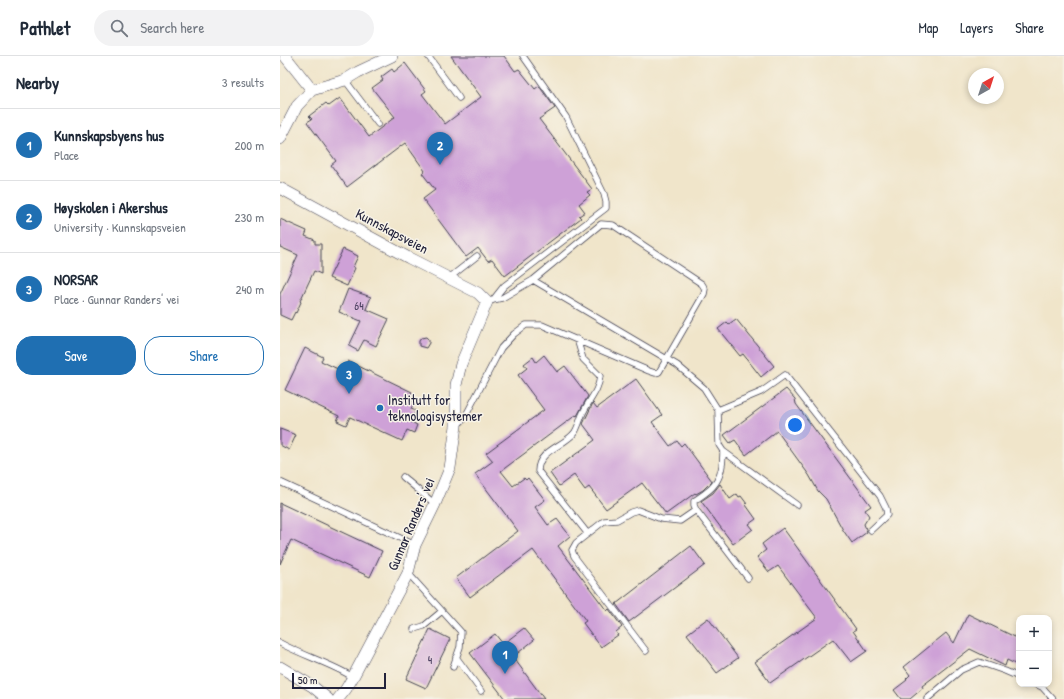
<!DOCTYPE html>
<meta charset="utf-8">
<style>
body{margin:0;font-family:"Patrick Hand",sans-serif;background:#f2f2f3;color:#1f2937}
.controls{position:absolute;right:12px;bottom:12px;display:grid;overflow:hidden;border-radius:8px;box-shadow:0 2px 6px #0003}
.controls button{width:36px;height:36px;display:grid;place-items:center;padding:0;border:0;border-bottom:1px solid #e0e1e3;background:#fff;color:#1f2937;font:20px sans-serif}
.compass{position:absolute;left:688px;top:12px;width:36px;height:36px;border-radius:50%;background:#fff;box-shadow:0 2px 6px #0003;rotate:39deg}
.scale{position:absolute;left:12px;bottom:10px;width:94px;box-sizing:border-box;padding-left:4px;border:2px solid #22223b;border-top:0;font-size:11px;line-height:14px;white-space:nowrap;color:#22223b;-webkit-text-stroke:3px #f7f3e8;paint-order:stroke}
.you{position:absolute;left:515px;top:369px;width:14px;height:14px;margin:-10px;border:3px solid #fff;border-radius:50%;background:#1a73e8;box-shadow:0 0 0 6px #1a73e833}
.badge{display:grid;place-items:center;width:26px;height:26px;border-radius:50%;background:#1f6fb2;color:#fff;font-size:13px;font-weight:700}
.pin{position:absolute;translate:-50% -33px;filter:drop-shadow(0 1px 2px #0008)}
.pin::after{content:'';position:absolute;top:21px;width:14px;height:12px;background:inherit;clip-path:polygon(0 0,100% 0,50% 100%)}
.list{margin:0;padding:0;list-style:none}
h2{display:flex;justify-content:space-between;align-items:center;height:52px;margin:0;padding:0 16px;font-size:17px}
h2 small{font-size:13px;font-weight:400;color:#747a83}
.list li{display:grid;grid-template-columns:26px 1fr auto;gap:12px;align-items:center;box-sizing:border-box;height:72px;padding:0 16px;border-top:1px solid #e0e1e3}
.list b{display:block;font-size:15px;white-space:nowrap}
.list p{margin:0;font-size:13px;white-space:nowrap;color:#747a83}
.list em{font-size:13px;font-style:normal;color:#747a83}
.actions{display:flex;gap:8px;padding:12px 16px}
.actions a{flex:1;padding:9px 0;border:1px solid #1f6fb2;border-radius:16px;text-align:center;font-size:14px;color:#1f6fb2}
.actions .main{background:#1f6fb2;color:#fff}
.icon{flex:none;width:22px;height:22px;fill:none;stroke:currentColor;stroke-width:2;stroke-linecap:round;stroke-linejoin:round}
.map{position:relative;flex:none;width:784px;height:643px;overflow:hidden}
header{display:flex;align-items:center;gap:24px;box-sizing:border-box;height:56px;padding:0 20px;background:#fff;border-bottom:1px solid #e0e1e3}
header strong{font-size:19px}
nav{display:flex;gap:22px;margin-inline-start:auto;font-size:14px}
.search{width:280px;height:36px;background:#f2f2f3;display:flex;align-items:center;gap:10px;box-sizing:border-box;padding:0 14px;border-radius:22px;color:#747a83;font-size:15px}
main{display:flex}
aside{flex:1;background:#fff}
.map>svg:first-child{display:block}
.building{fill:#cea1d7}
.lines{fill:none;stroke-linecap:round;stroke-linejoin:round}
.service-casing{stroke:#413f50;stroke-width:7}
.minor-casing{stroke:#413f50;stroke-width:12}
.service{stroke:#fff;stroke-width:5.5}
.minor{stroke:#fff;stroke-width:11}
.poi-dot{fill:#1f6fb2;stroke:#f7f3e8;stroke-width:1.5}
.labels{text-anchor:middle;stroke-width:3;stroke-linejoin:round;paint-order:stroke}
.number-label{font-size:12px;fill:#4d4262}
.street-label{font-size:14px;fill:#22223b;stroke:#f7f3e8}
.poi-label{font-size:14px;fill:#22223b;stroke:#f7f3e8;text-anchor:start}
</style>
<header>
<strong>Pathlet</strong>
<div class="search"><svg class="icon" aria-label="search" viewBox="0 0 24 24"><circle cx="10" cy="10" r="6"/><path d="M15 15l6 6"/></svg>Search here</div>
<nav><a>Map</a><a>Layers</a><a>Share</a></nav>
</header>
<main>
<aside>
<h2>Nearby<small>3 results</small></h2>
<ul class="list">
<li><span class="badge">1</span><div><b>Kunnskapsbyens hus</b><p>Place</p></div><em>200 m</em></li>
<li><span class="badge">2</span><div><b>Høyskolen i Akershus</b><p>University · Kunnskapsveien</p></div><em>230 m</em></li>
<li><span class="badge">3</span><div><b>NORSAR</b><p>Place · Gunnar Randers' vei</p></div><em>240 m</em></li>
</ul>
<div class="actions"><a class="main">Save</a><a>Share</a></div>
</aside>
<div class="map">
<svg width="784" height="643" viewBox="0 0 784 643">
<rect width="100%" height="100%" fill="#f7f3e8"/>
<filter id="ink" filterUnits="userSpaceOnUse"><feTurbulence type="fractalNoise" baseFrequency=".025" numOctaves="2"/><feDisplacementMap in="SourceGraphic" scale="8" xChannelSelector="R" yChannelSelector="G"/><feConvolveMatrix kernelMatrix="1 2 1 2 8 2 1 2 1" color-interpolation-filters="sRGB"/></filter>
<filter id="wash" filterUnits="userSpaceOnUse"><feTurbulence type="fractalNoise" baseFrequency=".012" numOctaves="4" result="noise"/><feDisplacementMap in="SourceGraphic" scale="16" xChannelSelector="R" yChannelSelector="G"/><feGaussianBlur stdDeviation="0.9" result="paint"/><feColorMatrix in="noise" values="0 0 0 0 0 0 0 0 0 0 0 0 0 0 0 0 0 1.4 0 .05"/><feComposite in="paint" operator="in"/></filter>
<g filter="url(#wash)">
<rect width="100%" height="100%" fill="#f0e5ca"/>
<g id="blocks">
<path class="building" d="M171,0H224L235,15L239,13L255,33L259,30L275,52L259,63L312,133L307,136L310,139L299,148L305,156L299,160L301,162L225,220L212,203L208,205L198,192L186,201L143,143L155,134L142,117L145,115L125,87L67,131L51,109L56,105L27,66L32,63L29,60L46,47L49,50L60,42L89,81L115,61L92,32L103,24L101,21L112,13L114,16L125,7L146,35L142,38L165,68L201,41Z
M0,163L27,175L25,180L35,184V188H41V218L34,215L20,245L21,246L16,257L15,256L11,264L0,259V238L18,199L0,191Z
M63,193L78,200L73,211L75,212L67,230L49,222Z
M68,233L91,241L86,253L109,263L96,290L84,284L78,295L69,290L81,265L59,256Z
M456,263L494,310L481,321L463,298L460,300L438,273L447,266L449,268Z
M146,281L149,284V287L146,292L139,290V285L141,282Z
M25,292L43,301L41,305L64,316L68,305L132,336L129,343L134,346L131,353L136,355L131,366L137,369L134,377L127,374L122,385L70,361L66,369L57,365L59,360L5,334Z
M264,299L277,316L285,310L308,340L297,360L296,359L221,415L233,430L244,422L246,424L248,422L265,444L255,451L268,469L277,463L290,480L278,490L327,555L329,553L342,571L336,576L338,579L321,591L303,567L306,565L253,494L190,541L176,522L238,475L195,418L213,405L206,397L264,354L238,319L247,312L244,308L253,301L256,306Z
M356,323L382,359L372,366L390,390L397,385L401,390L404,387L432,425L423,434L416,438L415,437L386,458L362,427L326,453L309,431L305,434L294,419L279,430L270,417L315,384L303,368L313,347L317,352Z
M506,333L515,343L516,348L591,450L585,454L589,460L584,468L587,476L572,487L563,474L546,443L538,435L529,419L497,375L466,399L455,384L450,387L444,379Z
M0,373L16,379L9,394L0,389Z
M440,428L450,443L457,438L459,441L461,440L467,448L466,449L476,463L469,468L473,473L453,488L421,445L433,437Z
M0,447L102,495L90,521L11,484L0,508Z
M503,472L576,573L573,575L587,595L571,606L553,583L490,627L475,606L537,562L498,510L489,516L477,501L486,494L482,488Z
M411,490L425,509L349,566L336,548Z
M688,558L739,583V610L727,604L725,610L690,593L642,630L643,632L630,643H621L614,634L627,624L626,623L630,619L624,611L666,577L674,587Z
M428,562L458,602L437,617L407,578Z
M244,572L254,584L233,601L264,643H225L190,597L215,578L223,588Z
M150,573L170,583L146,632L126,623Z"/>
</g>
</g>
<g filter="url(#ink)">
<use href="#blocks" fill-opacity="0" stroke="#413f50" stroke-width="1"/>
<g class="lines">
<defs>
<path id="service" d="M148,0L179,42
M65,24L98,68
M169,222L197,200
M253,224L397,309L424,332L438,354L481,336L505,319L600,440L606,452L607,459L591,474
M213,244L224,230L326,152V146L324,138L286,61L243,0
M297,283L303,303L320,320C319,335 308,345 302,359C300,364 298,371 295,376C285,390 258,394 258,415L308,478
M438,354L439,389L443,395L517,449
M176,370L184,363L221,292L234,278L246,269H262L369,315L375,317L379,316L424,238L425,233L422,228L333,169L321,168L253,224L222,242L213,244L207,246
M123,421L155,448
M0,426L135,489
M416,454L414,449V445C421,440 430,435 434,429C442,420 443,406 443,395
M128,517L181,576L180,591L173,611
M134,573L144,570L162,555
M0,587C24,600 50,607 73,621
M366,595L294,500L292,494L296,487L324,465L337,464L351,456L358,454L381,463L400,465L416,454L468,522
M176,601L201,635
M755,628L762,631L773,643
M647,643L681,614L699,606L725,615L739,621"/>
<path id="minor" d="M5,0L32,34
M0,83L17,50L32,34L65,24L78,16L112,0
M0,132L129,202L198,237L207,246L181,308L176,329V370L170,412L155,448L135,489L128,517L73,621L66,633L58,643
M0,611L32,630L48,643"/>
</defs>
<use href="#service" class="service-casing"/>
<use href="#minor" class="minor-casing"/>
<use href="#service" class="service"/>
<use href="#minor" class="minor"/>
</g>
</g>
<circle class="poi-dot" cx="100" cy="352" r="4"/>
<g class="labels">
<g class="number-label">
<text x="79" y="254">64</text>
<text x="150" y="608">4</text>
</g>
<g class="street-label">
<text transform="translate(112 175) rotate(28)" y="5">Kunnskapsveien</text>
<text transform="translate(131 468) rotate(-67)" y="5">Gunnar Randers' vei</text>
</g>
<g class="poi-label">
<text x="108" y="349">Institutt for<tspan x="108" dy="16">teknologisystemer</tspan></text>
</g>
</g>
</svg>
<div class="controls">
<button>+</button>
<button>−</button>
</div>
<svg class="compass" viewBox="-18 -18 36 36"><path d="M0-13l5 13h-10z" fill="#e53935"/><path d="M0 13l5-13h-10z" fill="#747a83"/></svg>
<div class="scale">50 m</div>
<div class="you"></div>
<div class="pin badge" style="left:225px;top:618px">1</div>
<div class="pin badge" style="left:160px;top:109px">2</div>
<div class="pin badge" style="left:69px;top:338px">3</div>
</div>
</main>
